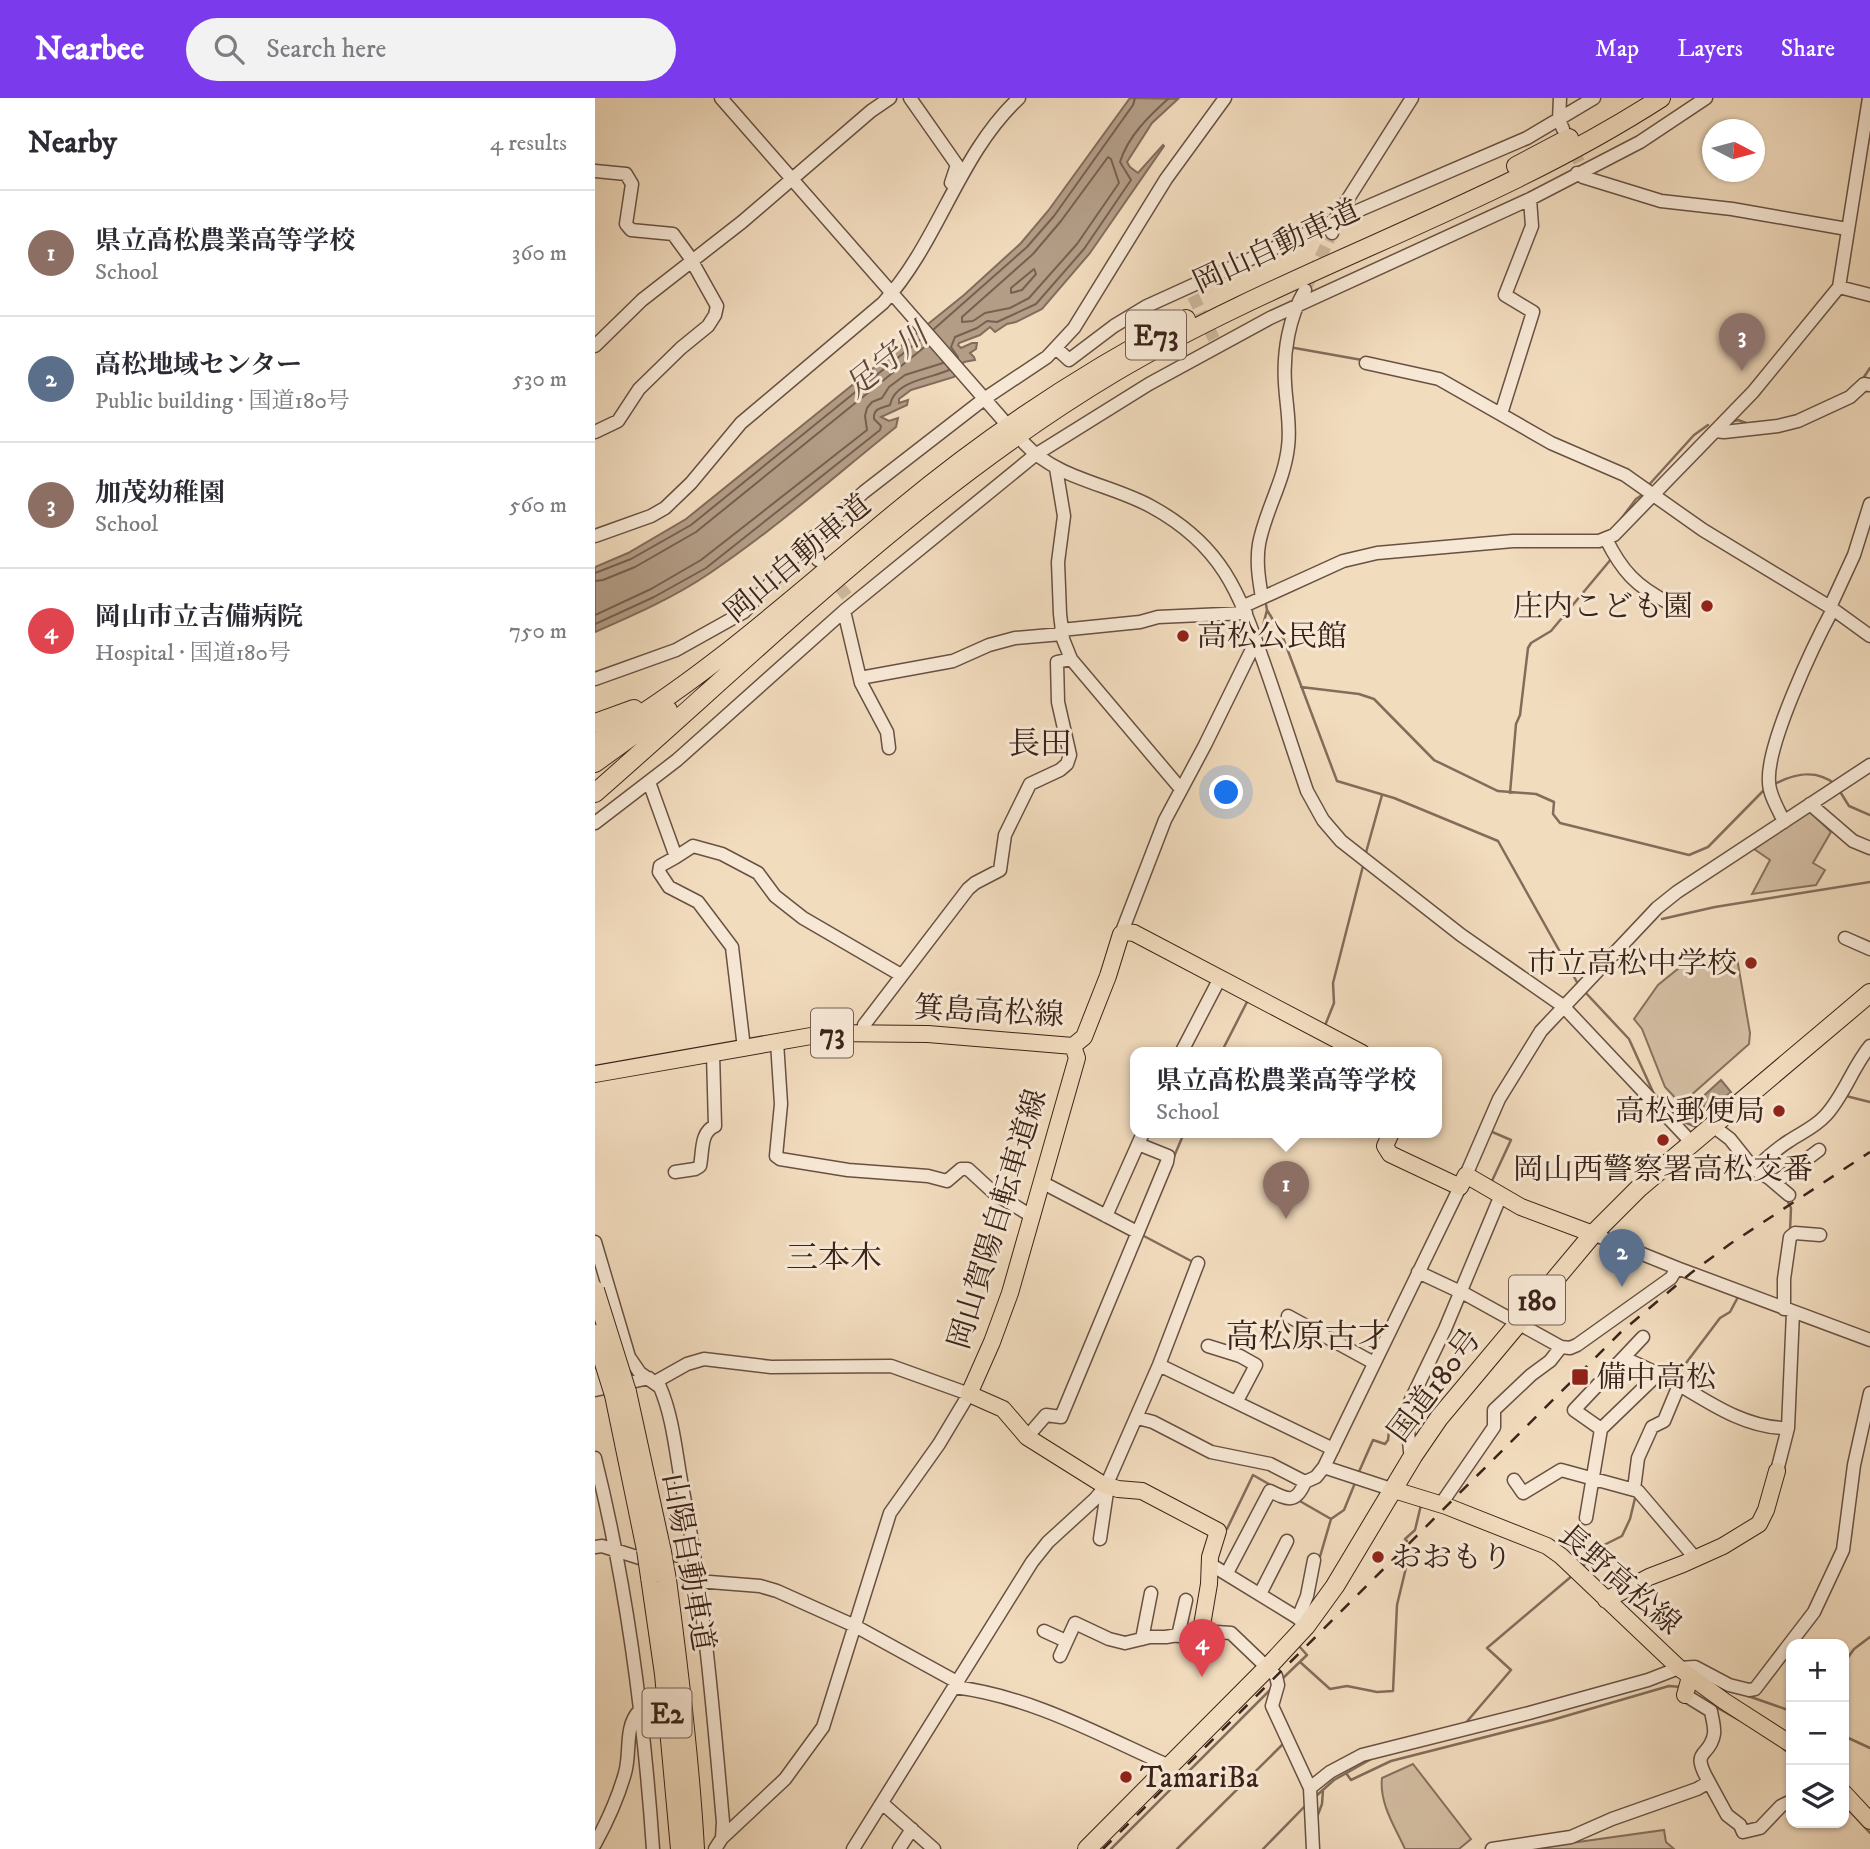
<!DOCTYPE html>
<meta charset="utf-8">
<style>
body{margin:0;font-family:"IM FELL DW Pica","Noto Serif JP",serif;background:#f2f2f3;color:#2b2b33}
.controls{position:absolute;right:21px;bottom:21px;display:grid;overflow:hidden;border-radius:14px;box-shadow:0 2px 5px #0004}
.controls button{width:63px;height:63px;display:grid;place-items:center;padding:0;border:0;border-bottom:2px solid #e1e1e2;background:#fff;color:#2b2b33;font:35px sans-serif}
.compass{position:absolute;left:1107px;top:21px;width:63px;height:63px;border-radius:50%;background:#fff;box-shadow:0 2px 5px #0004;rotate:96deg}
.you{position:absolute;left:632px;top:695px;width:24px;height:24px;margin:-18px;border:5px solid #fff;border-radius:50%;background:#1a73e8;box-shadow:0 0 0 10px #1a73e833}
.badge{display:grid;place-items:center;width:46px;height:46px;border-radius:50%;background:#7c3aed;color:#fff;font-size:23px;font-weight:700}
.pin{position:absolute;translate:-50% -58px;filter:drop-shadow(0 2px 4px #0008)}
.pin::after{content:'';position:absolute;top:37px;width:24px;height:21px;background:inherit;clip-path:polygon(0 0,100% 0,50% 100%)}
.popup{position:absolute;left:535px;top:949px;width:312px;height:91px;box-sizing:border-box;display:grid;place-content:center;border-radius:14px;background:#fff;filter:drop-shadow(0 2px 5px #0005);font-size:23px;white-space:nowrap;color:#7c7c81}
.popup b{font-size:26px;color:#2b2b33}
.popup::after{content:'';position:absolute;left:50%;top:100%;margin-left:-14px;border:14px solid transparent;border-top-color:#fff}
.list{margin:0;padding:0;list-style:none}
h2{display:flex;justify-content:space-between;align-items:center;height:91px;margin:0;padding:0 28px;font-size:30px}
h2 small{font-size:23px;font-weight:400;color:#7c7c81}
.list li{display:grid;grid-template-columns:46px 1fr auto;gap:21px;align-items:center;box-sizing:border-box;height:126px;padding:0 28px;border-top:2px solid #e1e1e2}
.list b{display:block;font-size:26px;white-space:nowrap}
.list p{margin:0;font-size:23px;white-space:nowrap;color:#7c7c81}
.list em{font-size:23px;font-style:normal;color:#7c7c81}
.icon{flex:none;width:38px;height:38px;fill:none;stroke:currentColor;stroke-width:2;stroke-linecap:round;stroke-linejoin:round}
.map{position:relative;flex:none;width:1275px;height:1751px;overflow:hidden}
header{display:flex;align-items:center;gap:42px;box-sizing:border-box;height:98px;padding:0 35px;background:#7c3aed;color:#fff}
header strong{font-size:33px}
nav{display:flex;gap:38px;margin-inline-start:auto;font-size:24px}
.search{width:490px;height:63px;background:#f2f2f3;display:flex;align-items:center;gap:18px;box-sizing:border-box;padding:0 24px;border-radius:38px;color:#7c7c81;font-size:26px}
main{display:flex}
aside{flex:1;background:#fff}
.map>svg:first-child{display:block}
.green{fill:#d3bda2;stroke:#86705e;stroke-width:2}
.water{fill:#b39d86;stroke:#836c5b;stroke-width:2}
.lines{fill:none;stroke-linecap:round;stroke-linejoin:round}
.shore{stroke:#766050;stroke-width:2}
.stream{stroke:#836c5b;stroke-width:2.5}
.minor-tunnel{stroke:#cdb79d;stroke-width:12;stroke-dasharray:12 6;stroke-linecap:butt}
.minor-casing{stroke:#685143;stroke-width:15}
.major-casing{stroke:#3a231a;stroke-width:18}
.highway-casing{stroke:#3a231a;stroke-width:20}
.minor{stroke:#f7e8d5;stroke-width:12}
.major{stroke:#f2dcbe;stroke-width:16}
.highway{stroke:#f2dcbe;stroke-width:18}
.rail{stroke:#3a231a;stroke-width:2.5;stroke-dasharray:12 12;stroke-linecap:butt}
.highway-bridge-casing{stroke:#3a231a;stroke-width:20;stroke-linecap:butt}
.highway-bridge{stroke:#f2dcbe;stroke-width:18}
.poi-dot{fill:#8f2418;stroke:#f7e8d5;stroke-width:2.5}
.labels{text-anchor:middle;stroke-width:6;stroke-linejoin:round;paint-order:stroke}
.shield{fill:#f7e8d5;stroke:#735e52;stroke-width:2}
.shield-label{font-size:28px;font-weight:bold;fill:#3a231a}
.street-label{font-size:30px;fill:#3a231a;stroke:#f7e8d5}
.poi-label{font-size:30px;fill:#3a231a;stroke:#f7e8d5;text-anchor:start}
.water-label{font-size:32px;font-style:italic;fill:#5e483a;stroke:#f7e8d5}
.neighbourhood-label{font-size:32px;fill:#3a231a;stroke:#f7e8d5}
.quarter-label{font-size:33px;fill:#3a231a;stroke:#f7e8d5}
</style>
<header>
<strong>Nearbee</strong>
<div class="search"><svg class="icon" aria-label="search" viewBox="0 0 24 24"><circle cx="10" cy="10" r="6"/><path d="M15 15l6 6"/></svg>Search here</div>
<nav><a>Map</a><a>Layers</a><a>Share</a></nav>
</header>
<main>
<aside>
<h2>Nearby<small>4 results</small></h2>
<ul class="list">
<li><span class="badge" style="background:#8d6e63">1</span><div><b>県立高松農業高等学校</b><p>School</p></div><em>360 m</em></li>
<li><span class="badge" style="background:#5c6f8a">2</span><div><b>高松地域センター</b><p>Public building · 国道180号</p></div><em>530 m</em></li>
<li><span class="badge" style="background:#8d6e63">3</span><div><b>加茂幼稚園</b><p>School</p></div><em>560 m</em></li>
<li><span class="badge" style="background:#e0444e">4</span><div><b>岡山市立吉備病院</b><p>Hospital · 国道180号</p></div><em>750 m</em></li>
</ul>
</aside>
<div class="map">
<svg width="1275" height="1751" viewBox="0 0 1275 1751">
<rect width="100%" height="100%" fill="#f2dcbe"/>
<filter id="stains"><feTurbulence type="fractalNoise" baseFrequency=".00286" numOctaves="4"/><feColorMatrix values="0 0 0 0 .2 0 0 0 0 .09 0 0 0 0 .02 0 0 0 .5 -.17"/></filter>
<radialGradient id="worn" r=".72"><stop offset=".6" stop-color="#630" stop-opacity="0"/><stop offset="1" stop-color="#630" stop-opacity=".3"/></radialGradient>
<path class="green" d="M1214,713L1236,734L1218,765L1230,772L1221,787L1157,796L1175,762L1159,751Z
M1142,860L1155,935L1154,946L1086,1006L1070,989L1047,931L1039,921L1063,887L1084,870Z
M818,1666L876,1741L864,1751H810C800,1729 784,1705 787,1680Z
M1069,1732L1071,1744L1079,1751H933Z"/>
<path class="water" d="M535,0L583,1L557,25L532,64L535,69L543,75L568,47L569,48L495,155L447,211L421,224L412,226L400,234L395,229L385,237L364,245L363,247L366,250L377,245H382L381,251L375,255L379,259L380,262L369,264L359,279L316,292L304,301V305L313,302L312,307L286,319L294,323L303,320L301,329C240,378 180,431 115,475C80,499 39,517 0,534V469L33,455L91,421L369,197L426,145L453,113Z
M1126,982L1136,994L1113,1013L1104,1002Z"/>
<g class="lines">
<path class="shore" d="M513,59L516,61L524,85L482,146L434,200L415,210L390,215L378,223L367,224V219L438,156L466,123Z
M439,171L441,176L427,192L416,195V190Z
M339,231L432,149L459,118L538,7L540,0
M363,259L356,249L360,239L382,230L392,223L402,224L441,206L489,151L536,82L525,64C533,38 554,18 574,0
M0,475L36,461L96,427L326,241
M0,483L8,482L40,469L101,434L332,247
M0,517L56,491L106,462L272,332L270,318L272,310L277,304L287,300L294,289L310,277L348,265
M0,526L59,499L111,470L285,332L286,328L279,321C278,310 287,310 295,307C300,282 335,281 354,272"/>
<path class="stream" d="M694,249L767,262
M1267,282L1275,270
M1136,324L1143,322L1154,326
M1052,389L1099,337L1113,327
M1026,421L1041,401L1050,395
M672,512L687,537L742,683L799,700L903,743L983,886
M665,539L672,512L670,501
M706,589L764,596L779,601L839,662L903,693L941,696L959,704L958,716L965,725L1094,757L1113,749L1169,692
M1178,687C1198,676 1220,670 1240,686
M1244,692L1254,708L1275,717
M915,695L921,626L925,617L933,550L936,545L956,533L1017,460
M770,758L787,697
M1067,821L1120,809L1275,784
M990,894L1034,941L1058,994
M729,930L739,905L738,885L768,768
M626,955L653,902
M1251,998L1275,1004
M1074,1012L1089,1024L1104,1030
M895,1033L916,1042L896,1085
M578,1061L589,1035
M1192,1102L1196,1110L1195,1133
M547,1137L600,1165
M1079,1281L1125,1220L1135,1214L1143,1199
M763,1376L778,1342L790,1346L793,1342L795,1325L809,1324
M703,1402L736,1421
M628,1433L632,1431L658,1377L679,1389
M812,1443L810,1441L820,1432L826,1407
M724,1462L736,1421L749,1412L760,1385
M988,1468L1011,1446L1027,1438L1035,1421L1041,1396
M705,1564L735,1591L752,1588L782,1594L798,1593L802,1507L816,1449
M1249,1565L1259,1551L1275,1539
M686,1582L712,1557L703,1547
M1153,1598L1196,1613
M1107,1601L1144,1622
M869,1627L916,1572L892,1550L978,1477
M1249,1638L1275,1650
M1185,1648L1196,1657
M751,1675L756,1682L796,1663L957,1622L1074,1588L1086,1589
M720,1699L739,1682L778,1660
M1249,1707L1275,1735
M722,1719L727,1706L728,1692
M516,1751L676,1591
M582,1751L689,1645
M668,1751L712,1706"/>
<path class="minor-tunnel" d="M975,44L984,64
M710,192L737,135
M598,198L619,241
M234,476L252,498"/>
<defs>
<path id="minor" d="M126,0L408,322
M315,0L362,67L356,85
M965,0L964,22L968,31
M0,73L31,76L37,86L31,126L36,132L78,136L94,158L122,208L120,217L113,228L86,250L44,291L23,323L0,334
M982,75L988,79L1066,103L1137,111L1252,131
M737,135L739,123L817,0
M1244,189L1275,197
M0,248L47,202L147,124L276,13L295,0
M461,250L474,262L519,228L552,208L739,123L932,40L999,0
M771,265L844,281L956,345L1030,377L1108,432L1235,509L1275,538
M906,316L938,214L910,197L937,128L935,101
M1120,333L1129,334L1183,328L1203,323L1255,299L1269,286L1275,287
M429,345C463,382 516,386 557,409C630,449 645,498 671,571C685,611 698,652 712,693L728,722L746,743L866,837L968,908L1097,1045
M461,370L469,418L463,464L465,516L468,541L476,561L585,690
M0,438L56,418L70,410L96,385L146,325L288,205C344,144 363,57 424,0
M1011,441C1027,473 1041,488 1072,504
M211,446L223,462
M667,500C664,482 661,464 664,446C670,413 689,384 693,349C696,328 691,306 690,285C688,254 694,219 710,192
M649,508L748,463L782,455L918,443H1004L1019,437L1158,294L1244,189L1274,0
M1235,509L1259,457L1275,406
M249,513L266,585L292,634L294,650
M466,532L545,524L563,519L651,515
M265,580L358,563L394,547L420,540L467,536
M0,581L81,552L149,514L211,446L269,394L389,301L452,259L479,230L571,81L630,0
M54,684L81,759L98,748L127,756L163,775L180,798L208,820L306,877
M1215,706L1258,743L1275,750
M1189,724C1184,712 1174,697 1174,684C1171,647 1219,546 1238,511
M0,725L82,662L249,513L440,357L554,286L675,220L935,101L1045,44L1111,0
M81,759L65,768L64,774L74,789L103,804L137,849L149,950
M526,836L570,722L610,647L661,543
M1250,840L1275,851
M268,935L269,927L373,791L380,785L405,772L410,737L435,686L465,672L472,666L475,657L463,604L462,564L476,561
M182,944L186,1006L181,1058L185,1061L253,1072L333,1078L352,1083L366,1071H373L399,1095L438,1119
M586,955L625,880
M1118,1028L1135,1041L1159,1071C1170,1062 1181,1051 1194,1043C1206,1035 1220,1029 1230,1018C1249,998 1257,970 1275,948
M1159,1071L1174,1080L1194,1097
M80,1074L100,1071L105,1068C108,1054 105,1034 120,1028L118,956
M871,1077L904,1001L946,933L1062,810L1082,794L1275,667
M1180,1085L1224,1052
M447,1087L454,1088L542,1134
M511,1118L548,1035
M998,1136L1082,1170L1275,1242
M0,1144L34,1259L45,1275L65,1289C78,1319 81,1356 87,1388C109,1499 118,1612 128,1724L127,1740L120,1751
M823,1174L872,1197L966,1249
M1189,1211V1181L1195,1139L1200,1135L1225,1137
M693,1218L779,1265
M1048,1239L979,1312L1006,1331L1063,1276
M613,1248L645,1258L661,1267L642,1303
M1029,1260C1047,1268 1065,1276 1083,1286C1116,1306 1153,1331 1193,1330
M564,1267L738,1351
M0,1277V1287
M60,1284L92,1266L109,1261L176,1269L296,1268L374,1296L344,1346L295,1415L228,1629L190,1681L127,1740
M0,1292L54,1280
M543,1320L558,1324L616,1354L675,1366L710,1384L721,1379L729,1369L865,1089
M432,1339L451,1317L466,1319L572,1064L573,1058L543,1046
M818,1358L815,1353L811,1312L850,1231L906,1097
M0,1360C32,1488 49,1619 58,1751
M729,1369L799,1392
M1182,1373L1193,1330L1198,1214
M919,1382L928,1395L966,1372L1043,1393L1101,1461
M1039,1391L1043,1360L1057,1329L1069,1323L1084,1287
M846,1406L899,1329V1312L936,1277L955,1263L966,1249L975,1250L982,1247L1076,1180L1082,1170
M991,1420L1006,1331
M505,1441L512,1394L508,1393
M0,1449L7,1448L80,1471L102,1483L165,1488L182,1493L260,1528L362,1584
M615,1466L703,1520L711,1528
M632,1475L675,1393C693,1402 701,1406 710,1384
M665,1496L692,1443
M703,1520L712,1498L719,1462
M449,1533L471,1543
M583,1538L591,1502
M547,1541L556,1495
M465,1558L480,1525L514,1541L530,1545L555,1539H571L606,1533L636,1535L681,1578L683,1587L677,1608L715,1690L718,1751
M359,1589C435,1598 505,1637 574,1668
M1114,1684L1132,1717L1145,1727L1148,1734L1165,1730L1186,1708L1196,1703
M715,1690L735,1674L767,1657L934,1615L1053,1582L1084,1570L1100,1569L1134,1587L1154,1592L1160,1591L1219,1514L1248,1452L1259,1367L1275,1295
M287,1705L339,1751
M0,1746C12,1724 23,1700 30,1675C36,1655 29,1629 44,1613
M258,1751L437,1464L453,1444L500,1401L511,1388L564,1267L603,1165
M304,1751L317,1731
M897,1751L976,1739L1017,1721L1102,1691L1114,1684C1094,1649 1115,1661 1119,1636C1120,1629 1117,1620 1116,1613L1090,1597"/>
<path id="major" d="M478,948L482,960L415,1195L397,1244L374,1296L408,1311L432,1339L507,1386L523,1391L547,1393L623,1433L615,1459L614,1486L606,1533
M0,976L233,935L333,936L478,948L489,939L513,878L526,836L530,834L539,835L767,955
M796,1035L790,1048L795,1056L865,1089L871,1077L926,1109L998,1136
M799,1392L851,1408L952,1448L966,1458L1084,1570L1129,1603L1196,1646
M1011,1502L1054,1479L1088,1466L1128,1448L1164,1426L1171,1412L1182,1373
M1090,1597L1095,1579
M1249,1695L1275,1723"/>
<path id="highway" d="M921,68L974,40
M0,625L39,611
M0,645C111,581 205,493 304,412C393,338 489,274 591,221
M0,665L73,612
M0,695C168,548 327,389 520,274C696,170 894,111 1066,0
M32,1294L67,1454
M19,1297L51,1452
M55,1479L69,1576L85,1751
M72,1482C84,1571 95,1661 100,1751
M492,1751L673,1569L711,1528L740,1488L818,1358L844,1320L998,1136L1045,1089L1275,895"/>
</defs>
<use href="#minor" class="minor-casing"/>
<use href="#major" class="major-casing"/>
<use href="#highway" class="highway-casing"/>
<use href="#minor" class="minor"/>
<use href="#major" class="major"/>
<use href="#highway" class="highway"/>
<path class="rail" d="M508,1751L1026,1234L1096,1175L1135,1146L1275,1054"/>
<defs>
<path id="highway-bridge" d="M0,1192L32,1294
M0,1236L19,1297
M51,1452L55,1479
M67,1454L72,1482"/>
</defs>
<use href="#highway-bridge" class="highway-bridge-casing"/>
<use href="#highway-bridge" class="highway-bridge"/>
</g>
<g class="poi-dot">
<circle cx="1112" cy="508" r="7"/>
<circle cx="588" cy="538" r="7"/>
<circle cx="1156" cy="865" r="7"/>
<circle cx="1184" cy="1013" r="7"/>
<circle cx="1068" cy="1042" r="7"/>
<rect x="976" y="1270" width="18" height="18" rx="3.5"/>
<circle cx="783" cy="1459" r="7"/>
<circle cx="531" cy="1679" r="7"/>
</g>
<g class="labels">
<g class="shield">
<rect x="531" y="212.5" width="60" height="49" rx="5"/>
<rect x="216" y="910.5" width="42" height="49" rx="5"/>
<rect x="914" y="1177.5" width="56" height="49" rx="5"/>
<rect x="47.5" y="1590.5" width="49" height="49" rx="5"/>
</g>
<g class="shield-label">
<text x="561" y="247">E73</text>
<text x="237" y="945">73</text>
<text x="942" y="1212">180</text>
<text x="72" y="1625">E2</text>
</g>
<g class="street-label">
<text transform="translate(681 148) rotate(-25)" y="10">岡山自動車道</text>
<text transform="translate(202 460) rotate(-40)" y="10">岡山自動車道</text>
<text transform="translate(394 913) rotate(3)" y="10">箕島高松線</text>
<text transform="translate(402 1121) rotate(-73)" y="10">岡山賀陽自転車道線</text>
<text transform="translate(839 1287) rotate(-53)" y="10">国道180号</text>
<text transform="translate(94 1464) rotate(80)" y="10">山陽自動車道</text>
<text transform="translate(1025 1481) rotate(41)" y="10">長野高松線</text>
</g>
<g class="poi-label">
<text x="1098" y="518" text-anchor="end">庄内こども園</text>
<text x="602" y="548">高松公民館</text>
<text x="1142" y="875" text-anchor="end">市立高松中学校</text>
<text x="1170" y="1023" text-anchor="end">高松郵便局</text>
<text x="1068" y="1081" text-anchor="middle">岡山西警察署高松交番</text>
<text x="1001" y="1289">備中高松</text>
<text x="797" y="1469">おおもり</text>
<text x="545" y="1689">TamariBa</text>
</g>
<g class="water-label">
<text transform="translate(291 262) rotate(-39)" y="11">足守川</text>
</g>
<g class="neighbourhood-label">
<text x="445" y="656">長田</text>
<text x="239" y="1170">三本木</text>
</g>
<g class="quarter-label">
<text x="713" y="1249">高松原古才</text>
</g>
</g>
<rect width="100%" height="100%" filter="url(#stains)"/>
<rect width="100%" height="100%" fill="url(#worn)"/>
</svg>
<div class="controls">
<button>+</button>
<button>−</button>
<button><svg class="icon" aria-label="layers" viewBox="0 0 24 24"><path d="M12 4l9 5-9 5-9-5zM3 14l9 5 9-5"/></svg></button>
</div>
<svg class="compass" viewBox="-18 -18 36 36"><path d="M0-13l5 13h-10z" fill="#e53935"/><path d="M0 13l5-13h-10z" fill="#7c7c81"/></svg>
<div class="you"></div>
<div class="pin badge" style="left:691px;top:1121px;background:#8d6e63">1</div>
<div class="popup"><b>県立高松農業高等学校</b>School</div>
<div class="pin badge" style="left:1027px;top:1189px;background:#5c6f8a">2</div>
<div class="pin badge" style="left:1147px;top:273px;background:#8d6e63">3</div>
<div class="pin badge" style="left:607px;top:1579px;background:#e0444e">4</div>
</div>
</main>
